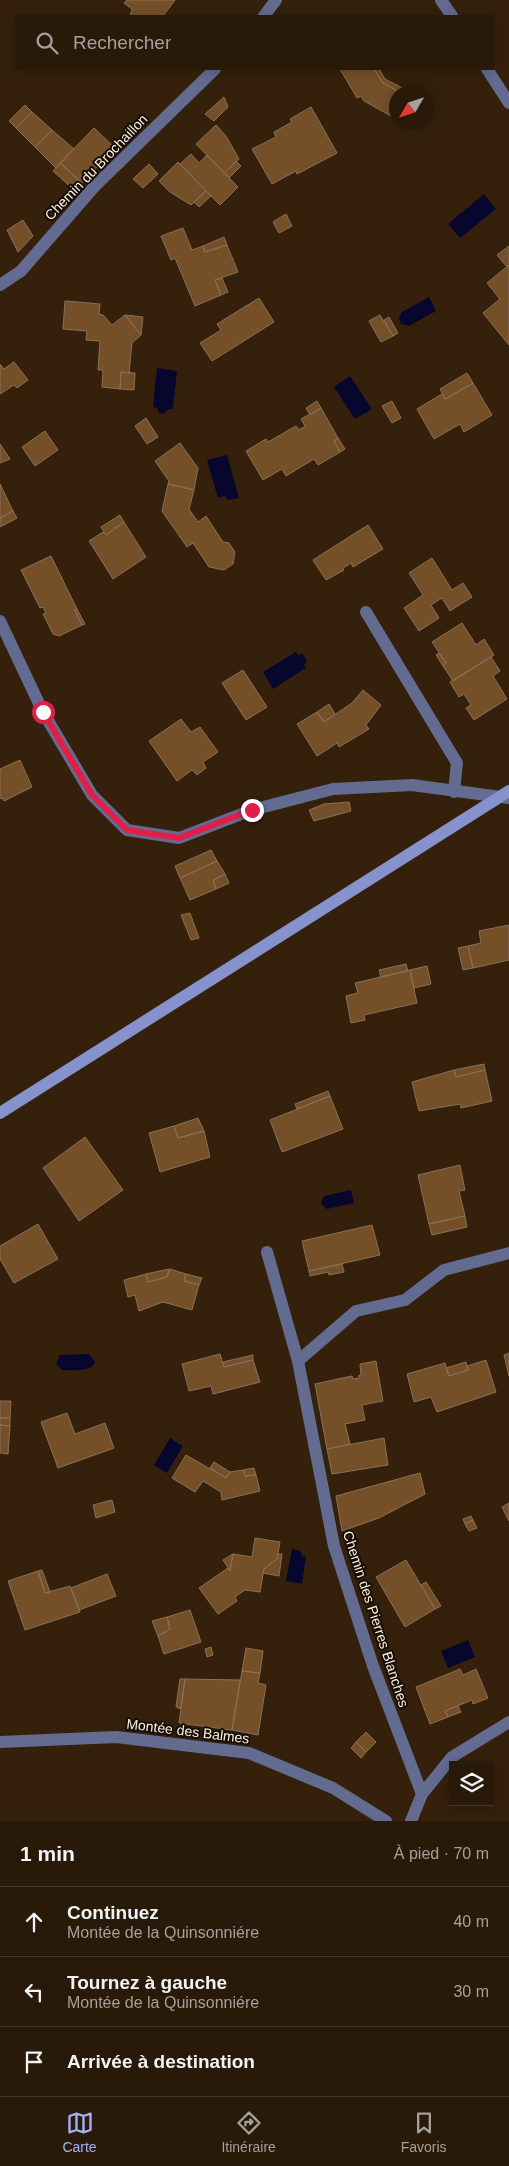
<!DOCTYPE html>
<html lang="fr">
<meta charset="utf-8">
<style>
body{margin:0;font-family:Arial,sans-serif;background:#302212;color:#f1f3f6}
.controls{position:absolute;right:15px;bottom:15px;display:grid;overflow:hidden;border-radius:0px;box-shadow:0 2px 12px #0003}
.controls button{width:45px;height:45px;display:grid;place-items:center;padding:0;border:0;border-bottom:1px solid #443829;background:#281908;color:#f1f3f6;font:25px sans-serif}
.compass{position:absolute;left:389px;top:85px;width:45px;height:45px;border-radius:50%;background:#281908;box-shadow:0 2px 12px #0003;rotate:231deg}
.stop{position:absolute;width:15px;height:15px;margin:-11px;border:4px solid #e11d48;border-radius:50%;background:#fff}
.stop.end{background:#e11d48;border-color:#fff;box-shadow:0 1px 5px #0008}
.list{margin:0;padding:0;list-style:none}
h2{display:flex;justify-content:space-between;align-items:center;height:65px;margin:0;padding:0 20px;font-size:21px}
h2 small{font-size:16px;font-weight:400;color:#a5a09c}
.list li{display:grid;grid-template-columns:32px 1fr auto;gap:15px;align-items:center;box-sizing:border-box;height:70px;padding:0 20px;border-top:1px solid #443829}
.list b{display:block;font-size:19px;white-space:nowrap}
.list p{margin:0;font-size:16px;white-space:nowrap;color:#a5a09c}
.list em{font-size:16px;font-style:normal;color:#a5a09c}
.icon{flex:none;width:28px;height:28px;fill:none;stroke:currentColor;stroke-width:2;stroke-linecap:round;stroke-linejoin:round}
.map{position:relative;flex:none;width:509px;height:1821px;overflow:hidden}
.search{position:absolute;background:#281908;box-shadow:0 2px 12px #0003;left:15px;right:15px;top:15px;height:55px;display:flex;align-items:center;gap:12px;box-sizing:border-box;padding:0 18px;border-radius:0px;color:#a5a09c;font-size:19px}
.sheet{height:275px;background:#281908}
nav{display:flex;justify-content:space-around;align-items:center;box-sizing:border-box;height:70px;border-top:1px solid #443829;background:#281908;font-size:14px;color:#a5a09c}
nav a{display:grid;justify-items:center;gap:2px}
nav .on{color:#a3b2fd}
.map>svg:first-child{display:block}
.water{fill:#07062c}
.building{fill:#744f28;stroke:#897159}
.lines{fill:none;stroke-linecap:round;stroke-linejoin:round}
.service{stroke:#636b91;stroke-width:12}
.minor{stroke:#636b91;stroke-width:12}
.secondary{stroke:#8692ce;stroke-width:12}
.route{stroke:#e11d48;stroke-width:6}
.labels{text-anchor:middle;stroke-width:4;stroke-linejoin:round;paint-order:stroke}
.street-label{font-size:14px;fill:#fff1e4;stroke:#160d05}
</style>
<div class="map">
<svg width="509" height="1821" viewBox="0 0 509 1821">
<rect width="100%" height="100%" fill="#35210b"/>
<path class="water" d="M484,194L496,209L460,238L448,224Z
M429,297L436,311L409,326L401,324L399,318L402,312Z
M157,368L177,371L173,409H169L163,414L159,413L157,408L153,407Z
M350,376L372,409L355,419L334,387Z
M227,455L239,498L228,500L225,496L218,498L207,460Z
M296,652L298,655L303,654L307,661L304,665L306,668L273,689L263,672Z
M351,1190L354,1203L327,1209L321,1204L324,1196Z
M89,1354L95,1362C90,1373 73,1370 62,1370L56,1364L60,1355Z
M170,1438L183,1446L167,1473L154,1465Z
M292,1549L301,1551L302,1556L306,1557L302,1584L286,1581Z
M468,1640L475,1657L448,1668L441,1651Z"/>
<path class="building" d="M127,0H175L163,16H130L132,9L124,3Z
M340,69H374L383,83L396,90V106L391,116L364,101L361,96L357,98Z
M374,69H379L385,79L410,92H397L396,90L383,83Z
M224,97L228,107L214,121L205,114Z
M25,105L32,112L16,128L9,121Z
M311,107L337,153L297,174L296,171L272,184L252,149L276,137L274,132L292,122L290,119Z
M32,112L52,130L35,147L16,128Z
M216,125L226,136L239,159L224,173L196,144Z
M94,128L115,148L82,183L60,163Z
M52,130L74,149L56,168L35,147Z
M191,154L199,163L207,155L238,187L220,205L180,164Z
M236,161L241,166L229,178L224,173Z
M178,162L206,191L191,205L170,192L159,181Z
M60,163L82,183L75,191L53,171Z
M149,164L158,174L143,188L133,179Z
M206,191L211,196L199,207L194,202Z
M286,214L292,226L279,233L273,222Z
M23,220L33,236L18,252L7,230Z
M183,228L192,250L203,246L205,252L227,245L238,272L215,280L221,295L195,306L175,258L171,260L161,236Z
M224,237L227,245L205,252L203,246Z
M509,246V265L507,267L497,255Z
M509,265V345L483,313L500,299L487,283Z
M222,278L228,292L221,295L215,280Z
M259,298L274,322L212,361L200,343L221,330L217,324Z
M65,301L100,304L99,314L103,315L112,325L125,315L141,335L132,343L129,373L121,372L120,389L102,387L103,370H98L100,341L86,340L87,331L63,329Z
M125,315L143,317L141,335Z
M380,315L393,336L381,342L369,321Z
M389,317L398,333L393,336L384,320Z
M14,362L28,380L17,388L14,385L0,394V364L4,369Z
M121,372L135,373L134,390L120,389Z
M467,373L473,383L445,399L440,389Z
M473,383L492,415L464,432L460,424L434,439L417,409L442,394L445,399Z
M317,401L321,408L310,415L306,408Z
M392,401L401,418L392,423L382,406Z
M321,408L338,438L334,441L340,452L318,465L314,459L286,476L282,469L263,480L246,451L266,439L268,442L296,426L299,430L305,426L301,419Z
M146,418L158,437L147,444L135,426Z
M45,431L58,450L35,466L22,447Z
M338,438L345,449L340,452L334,441Z
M180,443L198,468L194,490L168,484L169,481L155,461Z
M0,444L10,459L0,463Z
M0,484L13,511L0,518Z
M168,484L194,490L189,509L198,522L206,516L223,542L229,543L235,552L233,564L224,570L209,567L193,543L187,547L162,511Z
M13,511L17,518L0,527V518Z
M120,515L124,522L106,535L101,527Z
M124,522L146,557L113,579L89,541L103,532L106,535Z
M368,525L383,549L353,567L351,563L343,568L344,570L326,580L313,560Z
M51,556L77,609L75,610L82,625L59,636L53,634L43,614L46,613L43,607L40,608L21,570Z
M432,558L452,590L463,583L472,597L450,611L442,598L431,605L439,618L419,631L404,608L423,595L409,573Z
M77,609L85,624L82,625L75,610Z
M462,623L476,645L484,639L494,655L453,681L443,666L446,663L432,642Z
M439,653L446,663L443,666L436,655Z
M491,657L500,671L493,676L507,699L474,720L466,708L471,705L464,694L459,697L450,682Z
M243,670L267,707L246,720L222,683Z
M363,690L381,705L366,725L369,729L339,747L337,743L317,756L297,724L317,712L324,722L352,703Z
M329,704L335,714L324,722L317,712Z
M181,719L191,732L200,727L218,752L203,762L206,768L197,775L192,770L177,781L149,741Z
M20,760L32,787L4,801L2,798L0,799V769Z
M349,802L351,811L314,821L309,810L324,804Z
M211,850L217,861L180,878L175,866Z
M217,861L225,874L213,880L216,889L190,900L180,878Z
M225,874L229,883L216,889L213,880Z
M190,913L199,938L191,940L181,915Z
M509,925V960L473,968L468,946L481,943L479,931Z
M468,946L473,968L463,970L458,948Z
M406,964L408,971L381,977L379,970Z
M427,966L431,984L414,988L410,970Z
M410,970L417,1003L364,1015L365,1020L351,1023L346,996L358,993L355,983Z
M484,1064L485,1070L456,1077L454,1070Z
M454,1070L456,1077L485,1070L492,1101L461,1108L460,1104L419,1111L412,1082Z
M328,1091L330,1096L297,1109L295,1104Z
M330,1096L343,1129L282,1152L270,1120Z
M198,1118L204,1131L178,1138L174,1126Z
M174,1126L178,1138L204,1131L210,1157L160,1172L149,1133Z
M85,1137L123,1190L79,1221L43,1168Z
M460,1165L465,1190L459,1191L465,1216L429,1224L418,1175Z
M465,1216L467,1227L432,1235L429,1224Z
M38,1224L58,1259L14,1283L0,1259V1246Z
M372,1225L380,1255L309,1271L302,1241Z
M342,1264L344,1272L329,1275L328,1272L310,1276L309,1271Z
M169,1269L167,1277L148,1282L146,1274Z
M170,1269L186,1274L184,1281L199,1285L192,1310L163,1302L139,1311L135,1295L128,1297L124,1280L146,1274L148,1282L167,1277Z
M186,1274L202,1278L199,1285L184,1281Z
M509,1353V1376L504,1355Z
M220,1354L224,1367L253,1360L260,1382L213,1394L211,1386L189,1391L182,1364Z
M253,1355V1360L224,1367L223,1362Z
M486,1360L496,1392L437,1412L431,1397L414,1402L407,1374L445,1363L449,1376L468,1370L467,1366Z
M376,1361L383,1401L362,1405L365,1420L345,1424L350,1444L327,1449L315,1384L352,1376L353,1379L359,1378V1375H361L360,1364Z
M466,1362L468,1370L449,1376L446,1368Z
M0,1401H11L10,1418H0Z
M67,1413L75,1434L105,1423L114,1448L58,1468L41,1422Z
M0,1418H10V1426L0,1425Z
M0,1425L10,1426L8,1454L0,1453Z
M384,1438L388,1465L332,1474L327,1449Z
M186,1455L226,1478L230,1472L243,1470L245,1476L256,1475L260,1491L222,1500L221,1492L203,1481L195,1492L172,1478Z
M214,1462L230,1472L226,1478L210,1468Z
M254,1468L256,1475L245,1476L243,1470Z
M420,1473L425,1494L379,1518L342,1531L336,1496Z
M112,1500L115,1512L96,1518L93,1505Z
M509,1503V1521L502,1507Z
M471,1516L473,1520L465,1524L463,1519Z
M473,1520L477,1528L469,1531L465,1524Z
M255,1538L280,1542L277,1559L264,1569L260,1592L245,1590L235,1597L237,1601L218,1614L199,1588L228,1568L230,1571L233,1554L252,1557Z
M233,1554L230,1571L223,1560Z
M278,1554H282L279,1576L263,1573L264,1569L277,1559Z
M406,1560L435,1609L405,1627L376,1577Z
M42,1570L50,1592L45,1593L38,1571Z
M38,1571L45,1593L70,1586L80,1612L25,1630L8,1581Z
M107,1574L116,1596L79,1610L71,1588Z
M426,1582L441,1606L435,1609L421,1585Z
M190,1610L201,1642L164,1654L158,1636L170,1629L167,1617Z
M167,1617L170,1629L158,1636L152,1621Z
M211,1647L213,1655L207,1657L205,1649Z
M246,1648L263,1651L260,1673L242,1671Z
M460,1669L463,1675L476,1669L488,1698L473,1704L472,1700L445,1711L448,1717L430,1724L416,1687Z
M242,1671L260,1673L258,1683L266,1685L258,1735L232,1730Z
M180,1679H185L181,1709L176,1707Z
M185,1679L240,1680L232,1730L179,1723Z
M458,1706L461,1712L448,1717L445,1711Z
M366,1732L376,1742L366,1752L356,1742Z
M356,1742L366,1752L361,1758L351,1748Z"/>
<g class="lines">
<path class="service" d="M267,1252L298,1361
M422,1794L452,1757L509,1722"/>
<path class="minor" d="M441,0L452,16
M264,16L276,0
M487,69L509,103
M0,285L21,271L94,187L215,69
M366,612L457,763L454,792
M0,621L43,712L92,795L127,830L179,838L252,810L333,789L412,785L509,798
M0,1742L116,1737L249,1753L333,1788L386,1821
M411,1821L422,1794L373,1666L334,1546L298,1361L356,1311L405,1300L444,1270L509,1253"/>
<path class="secondary" d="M0,1113L509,791"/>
</g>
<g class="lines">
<path class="route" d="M43,712L92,795L127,830L179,838L252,810"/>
</g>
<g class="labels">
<g class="street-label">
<text transform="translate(96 167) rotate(-46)" y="5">Chemin du Brochaillon</text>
<text transform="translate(376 1619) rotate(72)" y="5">Chemin des Pierres Blanches</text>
<text transform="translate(188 1731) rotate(7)" y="5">Montée des Balmes</text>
</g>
</g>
</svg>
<div class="controls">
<button><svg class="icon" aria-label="layers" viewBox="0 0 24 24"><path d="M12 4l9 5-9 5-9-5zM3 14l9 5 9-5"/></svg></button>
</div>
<svg class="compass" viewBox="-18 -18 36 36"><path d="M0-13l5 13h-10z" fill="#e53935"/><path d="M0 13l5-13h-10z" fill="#a5a09c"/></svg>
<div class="stop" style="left:43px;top:712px"></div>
<div class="stop end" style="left:252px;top:810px"></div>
<div class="search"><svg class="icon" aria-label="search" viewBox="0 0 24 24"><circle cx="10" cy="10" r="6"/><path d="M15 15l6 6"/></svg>Rechercher</div>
</div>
<section class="sheet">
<h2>1 min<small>À pied · 70 m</small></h2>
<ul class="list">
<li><svg class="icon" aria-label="ahead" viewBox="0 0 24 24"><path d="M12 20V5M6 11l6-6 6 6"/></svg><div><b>Continuez</b><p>Montée de la Quinsonniére</p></div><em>40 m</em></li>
<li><svg class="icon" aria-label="left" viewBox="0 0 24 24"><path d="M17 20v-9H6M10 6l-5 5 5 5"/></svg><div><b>Tournez à gauche</b><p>Montée de la Quinsonniére</p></div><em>30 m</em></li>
<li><svg class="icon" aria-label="arrive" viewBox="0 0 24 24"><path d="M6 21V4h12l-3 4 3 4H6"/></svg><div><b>Arrivée à destination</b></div></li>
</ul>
</section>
<nav>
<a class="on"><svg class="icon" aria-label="map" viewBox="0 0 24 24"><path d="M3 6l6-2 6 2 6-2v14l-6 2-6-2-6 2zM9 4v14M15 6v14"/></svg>Carte</a>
<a><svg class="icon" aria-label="directions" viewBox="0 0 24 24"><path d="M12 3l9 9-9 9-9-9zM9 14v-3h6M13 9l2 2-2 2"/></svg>Itinéraire</a>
<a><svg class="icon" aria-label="saved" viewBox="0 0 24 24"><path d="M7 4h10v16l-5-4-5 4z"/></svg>Favoris</a>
</nav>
